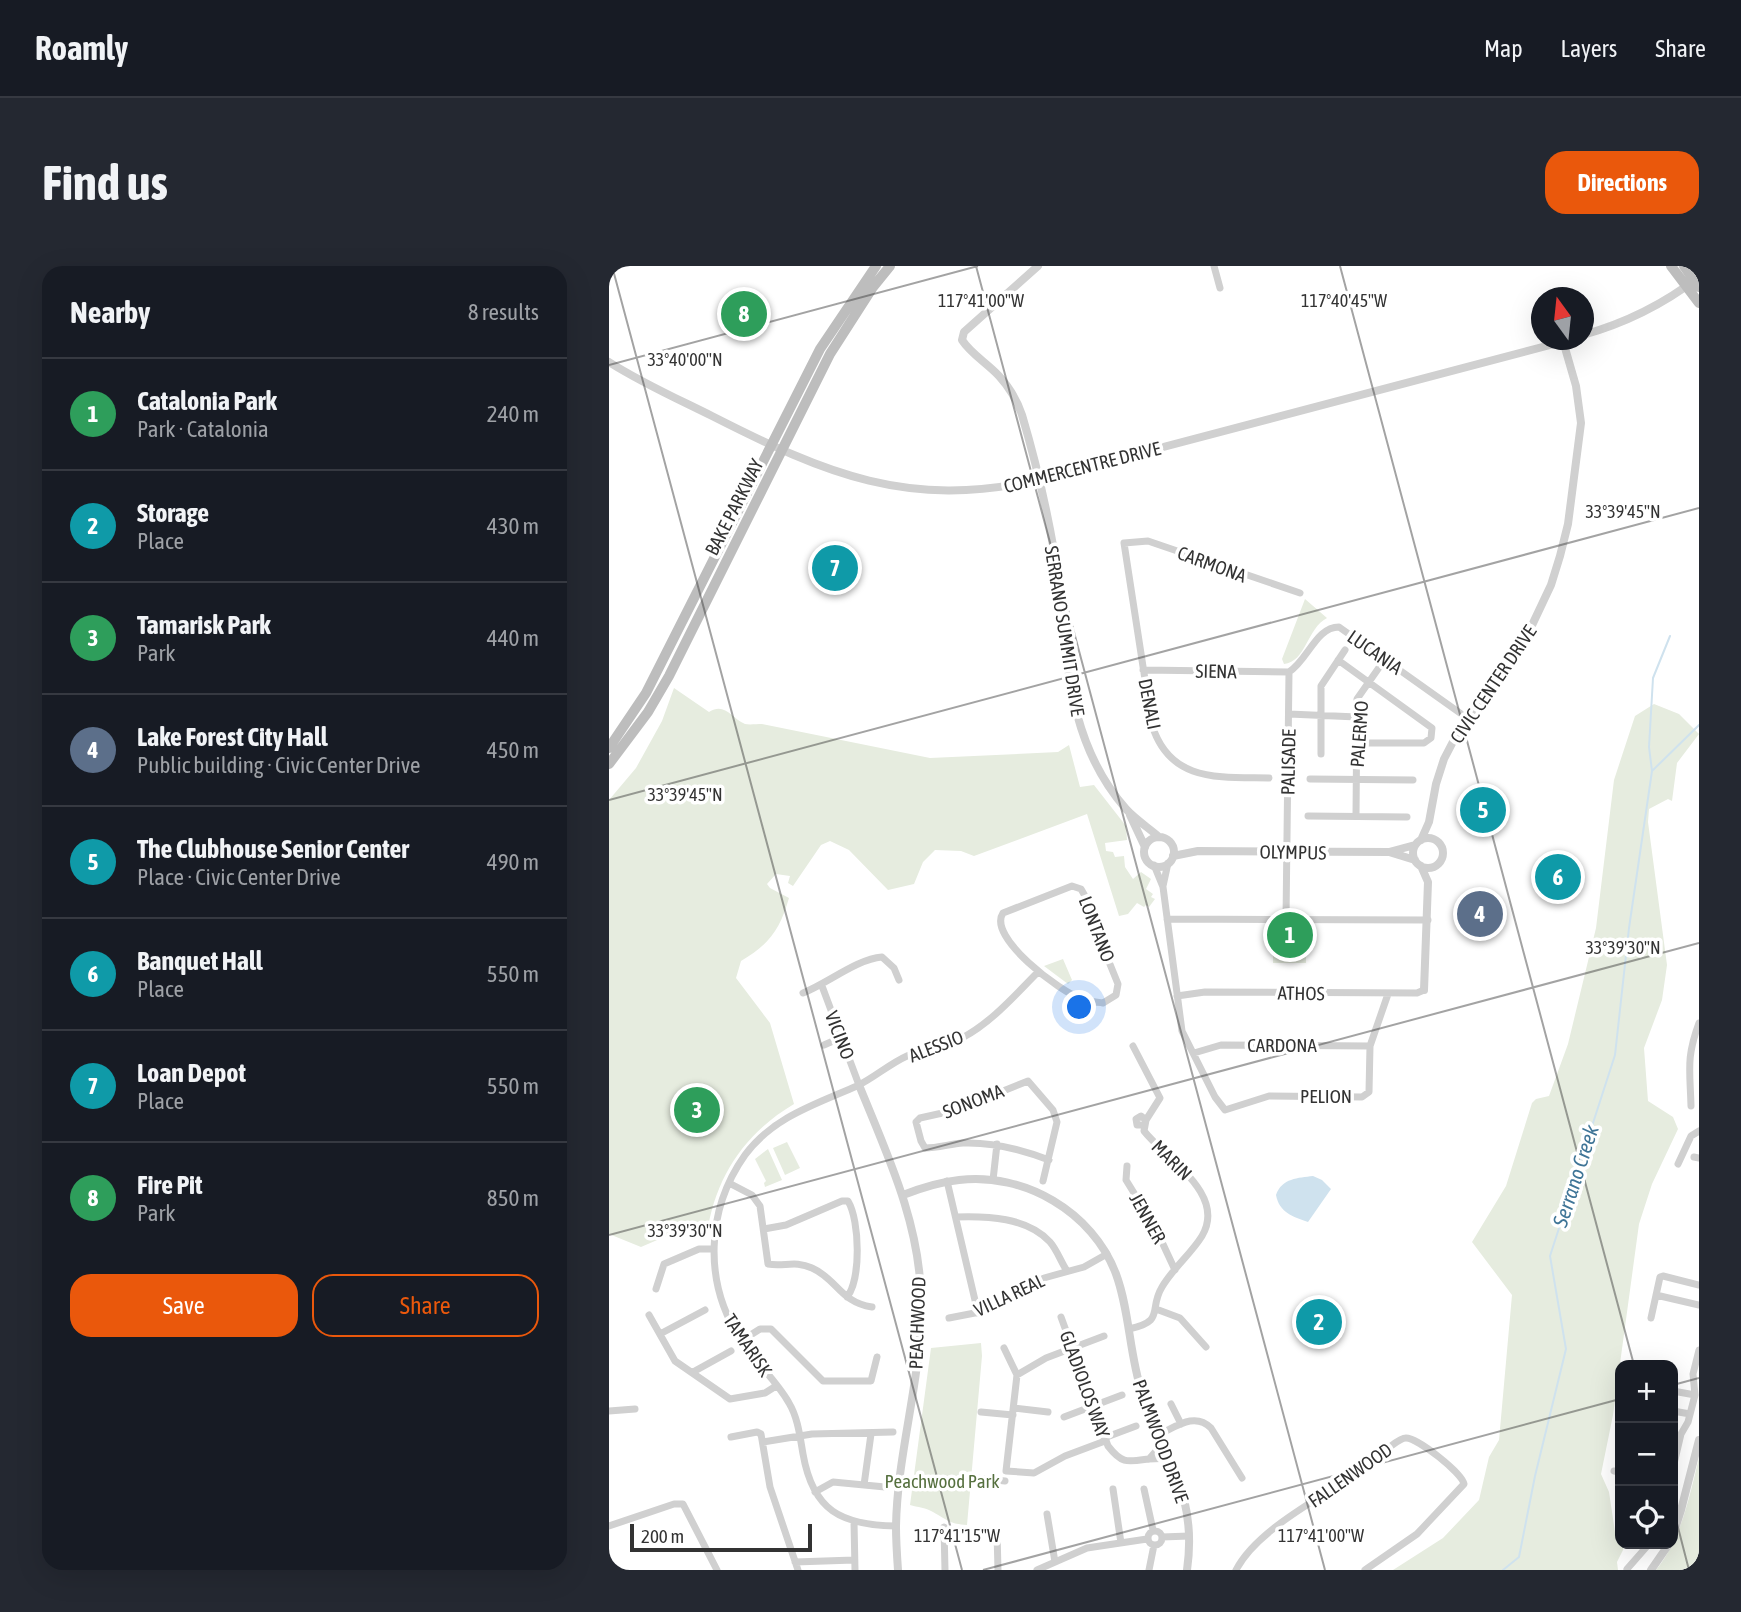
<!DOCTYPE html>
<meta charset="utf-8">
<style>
body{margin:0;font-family:"Asap Condensed",sans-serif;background:#242831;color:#f1f3f6}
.controls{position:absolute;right:21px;bottom:21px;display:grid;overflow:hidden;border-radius:14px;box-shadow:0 7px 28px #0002}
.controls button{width:63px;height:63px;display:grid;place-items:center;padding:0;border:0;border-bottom:2px solid #363941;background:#171b24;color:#f1f3f6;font:35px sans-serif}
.compass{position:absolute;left:922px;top:21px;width:63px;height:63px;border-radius:50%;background:#171b24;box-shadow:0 7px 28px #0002;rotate:345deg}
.scale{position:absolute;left:21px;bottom:18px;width:182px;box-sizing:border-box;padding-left:7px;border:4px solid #333;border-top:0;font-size:19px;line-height:24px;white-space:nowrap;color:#333;-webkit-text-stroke:5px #fff;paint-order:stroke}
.you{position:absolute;left:471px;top:742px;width:24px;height:24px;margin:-18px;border:5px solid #fff;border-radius:50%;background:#1a73e8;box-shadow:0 0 0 10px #1a73e833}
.badge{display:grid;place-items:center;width:46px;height:46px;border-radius:50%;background:#ea580c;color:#fff;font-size:23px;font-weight:700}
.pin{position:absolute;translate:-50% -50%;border:4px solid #fff;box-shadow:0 2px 7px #0006}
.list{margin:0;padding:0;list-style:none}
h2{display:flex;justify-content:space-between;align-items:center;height:91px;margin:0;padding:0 28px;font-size:30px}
h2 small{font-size:23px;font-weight:400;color:#9ea1a6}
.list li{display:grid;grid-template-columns:46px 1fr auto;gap:21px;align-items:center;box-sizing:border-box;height:112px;padding:0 28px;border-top:2px solid #363941}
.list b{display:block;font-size:26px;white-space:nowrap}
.list p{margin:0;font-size:23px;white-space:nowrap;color:#9ea1a6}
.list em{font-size:23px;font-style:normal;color:#9ea1a6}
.actions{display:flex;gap:14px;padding:21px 28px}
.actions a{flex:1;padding:16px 0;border:2px solid #ea580c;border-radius:21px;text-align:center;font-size:24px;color:#ea580c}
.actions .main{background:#ea580c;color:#fff}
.icon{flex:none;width:38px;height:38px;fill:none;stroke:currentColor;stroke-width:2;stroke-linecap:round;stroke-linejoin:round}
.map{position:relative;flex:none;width:1090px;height:1304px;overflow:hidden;border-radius:21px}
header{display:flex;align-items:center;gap:42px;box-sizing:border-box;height:98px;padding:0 35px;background:#171b24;border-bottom:2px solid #363941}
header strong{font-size:33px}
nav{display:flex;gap:38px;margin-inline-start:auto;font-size:24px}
.intro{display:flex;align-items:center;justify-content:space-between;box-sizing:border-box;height:168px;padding:0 42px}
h1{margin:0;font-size:49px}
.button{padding:18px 32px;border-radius:21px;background:#ea580c;color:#fff;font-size:24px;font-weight:700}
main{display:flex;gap:42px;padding:0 42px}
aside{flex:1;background:#171b24;border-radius:21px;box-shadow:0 7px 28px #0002}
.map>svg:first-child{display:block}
.green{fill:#e6ecdf}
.water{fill:#cfe2ee}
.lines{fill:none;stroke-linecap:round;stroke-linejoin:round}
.stream{stroke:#cfe2ee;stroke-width:2}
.minor{stroke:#d0d0d0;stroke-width:7}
.tertiary{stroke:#d0d0d0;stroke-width:8}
.secondary{stroke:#bdbdbd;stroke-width:10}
.ticks{fill:none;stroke:#333;stroke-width:2;stroke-opacity:0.45}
.labels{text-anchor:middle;stroke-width:7;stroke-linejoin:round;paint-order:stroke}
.street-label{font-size:19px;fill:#333;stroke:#fff}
.park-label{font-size:19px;fill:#56703f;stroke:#fff}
.water-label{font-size:21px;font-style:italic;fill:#3f7597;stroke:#fff}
.ticks-label{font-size:18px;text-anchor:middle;fill:#333;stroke:#fff;stroke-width:7;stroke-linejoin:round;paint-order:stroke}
</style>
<header>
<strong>Roamly</strong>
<nav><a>Map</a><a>Layers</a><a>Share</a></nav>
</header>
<div class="intro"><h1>Find us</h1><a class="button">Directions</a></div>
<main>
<aside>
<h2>Nearby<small>8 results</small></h2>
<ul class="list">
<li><span class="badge" style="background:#2e9e5b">1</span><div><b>Catalonia Park</b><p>Park · Catalonia</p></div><em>240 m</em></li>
<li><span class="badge" style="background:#0f9aa8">2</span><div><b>Storage</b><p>Place</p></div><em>430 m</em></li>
<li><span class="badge" style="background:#2e9e5b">3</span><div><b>Tamarisk Park</b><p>Park</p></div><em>440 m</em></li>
<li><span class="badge" style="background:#5c6f8a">4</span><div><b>Lake Forest City Hall</b><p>Public building · Civic Center Drive</p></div><em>450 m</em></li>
<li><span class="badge" style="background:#0f9aa8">5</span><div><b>The Clubhouse Senior Center</b><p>Place · Civic Center Drive</p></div><em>490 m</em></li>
<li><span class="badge" style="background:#0f9aa8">6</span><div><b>Banquet Hall</b><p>Place</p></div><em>550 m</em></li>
<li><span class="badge" style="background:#0f9aa8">7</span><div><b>Loan Depot</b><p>Place</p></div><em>550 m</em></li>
<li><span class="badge" style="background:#2e9e5b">8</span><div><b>Fire Pit</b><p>Park</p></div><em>850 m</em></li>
</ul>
<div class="actions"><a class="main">Save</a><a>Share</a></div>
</aside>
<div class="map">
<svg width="1090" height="1304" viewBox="0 0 1090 1304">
<rect width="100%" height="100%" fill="#fff"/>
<path class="green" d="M696,333L718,352C698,362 697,396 675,398L673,393Z
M65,422L100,446C116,436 122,452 136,458C140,459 148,458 153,458L321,492L449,486L460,479L471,521L485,519L517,560L518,574L496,577L497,585L504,586L506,591L515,590L516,601L524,613L532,606L542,613L537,623L544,628L542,631L546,633L540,641L537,639L535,641L528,637L519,648L510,650L478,548L365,590L352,585L326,584L314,596L305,618L279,624L240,584L221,575L212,579L184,620L179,617L181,610L167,608L158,618L161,622L180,632C171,663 161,678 132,695L127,712L161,757L185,838C136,867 106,911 98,968L90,956L32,981L0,968V534L27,502L53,455Z
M1045,438L1070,448L1090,468L1068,497L1063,535L1059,533L1040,543L1039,556L1058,699L1053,734L1035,782L1039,835L1064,851L1069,863L1043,918L1030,958L1004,1149L992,1208L1000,1226L1006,1266L1011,1272V1278H1017L1008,1296L1009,1304H784L834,1272L870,1234L880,1191L890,1174L903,1029L863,976L897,920L923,837L927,833L940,830L959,778L987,662L1005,514L1026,450Z
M664,658H697V697H664Z
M454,693L463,714L459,718L435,700Z
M178,876L191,902L176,909L164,882Z
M159,883L173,914L156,921L155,917L157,915L146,893Z
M372,1077L373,1090L358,1259C341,1258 338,1254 324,1246C318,1242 308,1241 301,1239L322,1082Z
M1090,1192V1304H1047C1073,1272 1080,1231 1090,1192Z"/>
<path class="water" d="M704,910L713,914L722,923L699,956C684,951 670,946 667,929C673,912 689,912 704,910Z"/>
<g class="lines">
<path class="stream" d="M1043,505L1040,481L1044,412L1061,370
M894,1304L910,1291L926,1210L957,1083L941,990L1006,789L1020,662L1043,505L1090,459"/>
<path class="minor" d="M605,0L611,22
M729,394L823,462L822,472L815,477H747
M534,404L680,406
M680,406C699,394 707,361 730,361L858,452
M680,448L748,451
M712,488V420L736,384
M660,512C611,511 561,517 543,459L515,277L539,275L691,327
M701,513L804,514
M699,550L798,551
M747,550L748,433L776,393
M545,599L554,621L573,765L606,831L616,844L660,830L753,831L760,826L761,780L779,728
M463,620L472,623L484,644L494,681L509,718L507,729L494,737C488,736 479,736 473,733C451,726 378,671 394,647Z
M554,620L559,597
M558,653L819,654
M677,653L680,406
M213,720L250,819
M194,727C219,717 248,693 273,691L285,702L290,714
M568,730L596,726L808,727L815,724
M215,779L231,772
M585,787L612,779L761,780
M1082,840C1081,804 1077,792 1090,757
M535,859H528L527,853L532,850L537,854
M1085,891L1090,892
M1069,898L1082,870L1090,865
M518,900L517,914L546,961L566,1004
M384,914L388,878
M338,915L369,1047
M434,915L448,856L444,844L419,815L347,844L311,852L307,856L312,875L316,882C329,882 341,878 354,877C385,876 412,883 440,894
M120,917L143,929L151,940L159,998C175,1001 186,994 203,1002C228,1013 231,1036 263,1041
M347,951C378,950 418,951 441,976C448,984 452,996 458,1005
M155,963L177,959L233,935H239C251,955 252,1014 238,1031
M47,1023L55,998L90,983H105
M1047,1029L1090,1039
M547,1043L571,1052L597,1081
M40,1049L66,1095L121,1133L156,1127L167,1120
M452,1051L499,1180C513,1198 518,1196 539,1193C547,1192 553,1194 561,1190
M340,1052L376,1045L435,1012L475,1001L498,988
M1042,1052L1051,1011L1054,1010L1090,1019
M520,1063C557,1055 539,1044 553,1021C564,1002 582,988 593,970C618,928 557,893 535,865L537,854L551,832L524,780
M51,1068L96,1044
M132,1075L151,1063H162L214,1115H262L268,1091
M395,1082L408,1109L397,1205L425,1207L456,1190L496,1175
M84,1106L122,1085
M408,1109L437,1092L495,1070
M1064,1125L1086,1129
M562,1138L572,1158
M405,1142L439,1146
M0,1145L26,1143
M1064,1145L1081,1148
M372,1146L404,1149
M455,1151L513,1129
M551,1168C568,1160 586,1146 602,1162L633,1212
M122,1171L148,1166L152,1168L161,1221L189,1304
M495,1172L527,1160
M154,1176L203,1168L284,1166
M540,1193L547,1185L557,1181
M1064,1202L1072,1168L1079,1156L1086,1129L1084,1108L1090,1084
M1005,1205L1011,1206
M367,1212L396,1215
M255,1219L262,1168
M504,1223L512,1277
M535,1223L544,1264
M206,1226L224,1216L276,1221
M438,1248L446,1296
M245,1256L246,1304
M0,1260L65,1238H74L108,1304
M287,1260C232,1259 204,1245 194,1188C191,1171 189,1152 180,1137C167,1114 146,1096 132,1074C94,1017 97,944 136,889C164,851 207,838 248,820C265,812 280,798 298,790C316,782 336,781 353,772C383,756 406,729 429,706
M335,1261L336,1304
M539 1272a7 7 0 1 1 14 0a7 7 0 1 1-14 0Z
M388,1266L389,1304
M553,1271L580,1270
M186,1296L245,1294
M1018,1303L1040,1278
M428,1304L478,1282L538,1273
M540,1304L545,1279
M627,1304C648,1263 715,1230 753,1204C762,1197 788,1172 797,1172C809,1172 853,1207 855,1218L808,1268L756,1304"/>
<path class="tertiary" d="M429,0L355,66L353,74C362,88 378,97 390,110C400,121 408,134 413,149C426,193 437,239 445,285C459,376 452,469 517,543C527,554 540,562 550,571
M974,69C1017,57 1055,38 1090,11
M0,96C33,117 69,133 103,150C217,208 299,243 429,214L960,74
M521,549L536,581
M535 586a15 15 0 1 1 30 0a15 15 0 1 1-30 0Z
M804 587a15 15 0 1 1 30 0a15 15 0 1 1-30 0Z
M812,574L820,556L827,518L835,493L848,468L917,372L942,319L951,290L959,258L972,157L967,120L954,75
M780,586L806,594
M564,590L589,585L780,586L806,579
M812,600L819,616L815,724
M250,819C278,888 311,957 312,1033C314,1110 288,1185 287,1261C287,1275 288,1290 289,1304
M294,929C312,922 331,916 350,914C415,906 484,946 507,1008C521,1046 520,1088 533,1127C556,1192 589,1229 578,1304
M1064,1269L1072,1244L1090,1174
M1042,1304L1060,1278"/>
<path class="secondary" d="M1062,0L1090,37
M1075,0L1090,21
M0,482L37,427L211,83L267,0
M0,498L39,446L60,410L221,88L264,21L281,0"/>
</g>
<path class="ticks" d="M3,0L353,1304M367,0L716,1304M731,0L1025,1099M0,99L369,0M0,534L1090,242M0,969L1090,677M1064,1119L1090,1112M1064,1242L1080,1304M374,1304L1011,1133"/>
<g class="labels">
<g class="street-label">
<text transform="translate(473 201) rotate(-14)" y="7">COMMERCENTRE DRIVE</text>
<text transform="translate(125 241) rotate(-63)" y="7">BAKE PARKWAY</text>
<text transform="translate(603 298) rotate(20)" y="7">CARMONA</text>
<text transform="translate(456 365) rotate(81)" y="7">SERRANO SUMMIT DRIVE</text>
<text transform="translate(766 386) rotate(35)" y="7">LUCANIA</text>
<text transform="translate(607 405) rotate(1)" y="7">SIENA</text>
<text transform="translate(884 418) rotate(-56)" y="7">CIVIC CENTER DRIVE</text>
<text transform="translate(541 438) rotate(79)" y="7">DENALI</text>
<text transform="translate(750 468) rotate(-86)" y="7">PALERMO</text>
<text transform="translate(679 496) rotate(-89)" y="7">PALISADE</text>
<text transform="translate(684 586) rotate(1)" y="7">OLYMPUS</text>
<text transform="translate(488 663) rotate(69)" y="7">LONTANO</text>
<text transform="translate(692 727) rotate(1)" y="7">ATHOS</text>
<text transform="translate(231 769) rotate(69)" y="7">VICINO</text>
<text x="673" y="786">CARDONA</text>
<text transform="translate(327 780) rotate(-21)" y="7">ALESSIO</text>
<text x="717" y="837">PELION</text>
<text transform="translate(364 835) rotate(-21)" y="7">SONOMA</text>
<text transform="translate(563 894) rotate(45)" y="7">MARIN</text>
<text transform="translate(539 952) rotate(61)" y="7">JENNER</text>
<text transform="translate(400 1029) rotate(-25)" y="7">VILLA REAL</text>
<text transform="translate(308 1057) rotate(-88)" y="7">PEACHWOOD</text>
<text transform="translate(139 1079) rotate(56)" y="7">TAMARISK</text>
<text transform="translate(476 1118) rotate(70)" y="7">GLADIOLOS WAY</text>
<text transform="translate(552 1175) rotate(70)" y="7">PALMWOOD DRIVE</text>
<text transform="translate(741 1209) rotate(-35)" y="7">FALLENWOOD</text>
</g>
<g class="park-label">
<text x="333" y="1222">Peachwood Park</text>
</g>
<g class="water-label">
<text transform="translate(967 910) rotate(-72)" y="7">Serrano Creek</text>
</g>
</g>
<g class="ticks-label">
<text x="372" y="41">117°41'00"W</text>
<text x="735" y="41">117°40'45"W</text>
<text x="76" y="100">33°40'00"N</text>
<text x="1014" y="252">33°39'45"N</text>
<text x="76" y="535">33°39'45"N</text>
<text x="1014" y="688">33°39'30"N</text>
<text x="76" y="971">33°39'30"N</text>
<text x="348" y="1276">117°41'15"W</text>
<text x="712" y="1276">117°41'00"W</text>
</g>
</svg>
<div class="controls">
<button>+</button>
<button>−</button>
<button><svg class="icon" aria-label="locate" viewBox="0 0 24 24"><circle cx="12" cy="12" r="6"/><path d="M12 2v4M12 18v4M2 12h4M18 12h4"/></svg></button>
</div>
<svg class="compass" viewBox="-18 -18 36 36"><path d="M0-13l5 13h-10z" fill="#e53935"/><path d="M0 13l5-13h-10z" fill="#9ea1a6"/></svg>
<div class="scale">200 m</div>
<div class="you"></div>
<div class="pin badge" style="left:681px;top:669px;background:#2e9e5b">1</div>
<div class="pin badge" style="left:710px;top:1056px;background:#0f9aa8">2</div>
<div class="pin badge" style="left:88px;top:844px;background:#2e9e5b">3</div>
<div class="pin badge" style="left:871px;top:648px;background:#5c6f8a">4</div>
<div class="pin badge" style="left:874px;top:544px;background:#0f9aa8">5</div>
<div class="pin badge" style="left:949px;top:611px;background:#0f9aa8">6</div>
<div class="pin badge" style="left:226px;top:302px;background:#0f9aa8">7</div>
<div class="pin badge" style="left:135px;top:48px;background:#2e9e5b">8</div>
</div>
</main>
